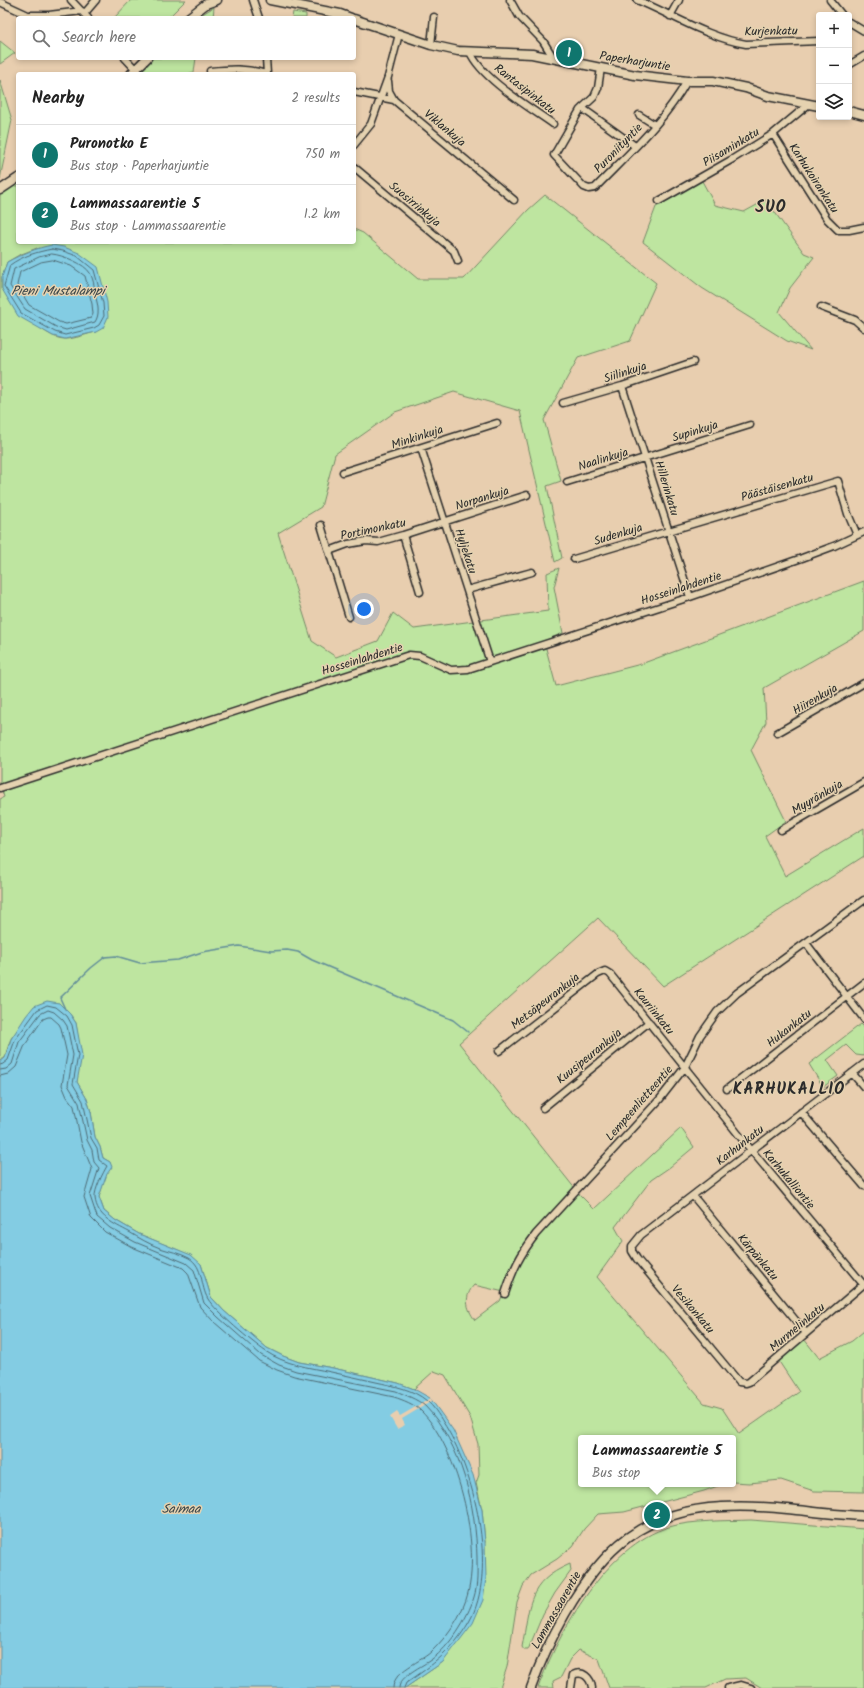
<!DOCTYPE html>
<meta charset="utf-8">
<style>
body{margin:0;font-family:Kalam,sans-serif;background:#f6f6f6;color:#222}
.controls{position:absolute;right:12px;top:12px;display:grid;overflow:hidden;border-radius:4px;box-shadow:0 2px 6px #0003}
.controls button{width:36px;height:36px;display:grid;place-items:center;padding:0;border:0;border-bottom:1px solid #e0e0e0;background:#fff;color:#222;font:20px sans-serif}
.you{position:absolute;left:364px;top:609px;width:14px;height:14px;margin:-10px;border:3px solid #fff;border-radius:50%;background:#1a73e8;box-shadow:0 0 0 6px #1a73e833}
.badge{display:grid;place-items:center;width:26px;height:26px;border-radius:50%;background:#0f766e;color:#fff;font-size:13px;font-weight:700}
.pin{position:absolute;translate:-50% -50%;border:2px solid #fff;box-shadow:0 1px 4px #0006}
.popup{position:absolute;left:578px;top:1435px;width:158px;height:52px;box-sizing:border-box;display:grid;place-content:center;border-radius:4px;background:#fff;filter:drop-shadow(0 1px 3px #0005);font-size:13px;white-space:nowrap;color:#767676}
.popup b{font-size:15px;color:#222}
.popup::after{content:'';position:absolute;left:50%;top:100%;margin-left:-8px;border:8px solid transparent;border-top-color:#fff}
.list{margin:0;padding:0;list-style:none}
h2{display:flex;justify-content:space-between;align-items:center;height:52px;margin:0;padding:0 16px;font-size:17px}
h2 small{font-size:13px;font-weight:400;color:#767676}
.list li{display:grid;grid-template-columns:26px 1fr auto;gap:12px;align-items:center;box-sizing:border-box;height:60px;padding:0 16px;border-top:1px solid #e0e0e0}
.list b{display:block;font-size:15px;white-space:nowrap}
.list p{margin:0;font-size:13px;white-space:nowrap;color:#767676}
.list em{font-size:13px;font-style:normal;color:#767676}
.icon{flex:none;width:22px;height:22px;fill:none;stroke:currentColor;stroke-width:2;stroke-linecap:round;stroke-linejoin:round}
.map{position:relative;flex:none;width:864px;height:1688px;overflow:hidden}
.search{position:absolute;background:#fff;box-shadow:0 2px 6px #0003;left:16px;top:16px;width:340px;height:44px;display:flex;align-items:center;gap:10px;box-sizing:border-box;padding:0 14px;border-radius:4px;color:#767676;font-size:15px}
.panel{position:absolute;background:#fff;box-shadow:0 2px 6px #0003;left:16px;top:72px;width:340px;height:172px;border-radius:4px}
.map>svg:first-child{display:block}
.green{fill:#bee5a0;stroke:#748866;fill-rule:evenodd}
.water{fill:#83cce3;stroke:#608c99}
.pier{fill:#e8ceaf}
.lines{fill:none;stroke-linecap:round;stroke-linejoin:round}
.shore{stroke:#4e6b75;stroke-width:1}
.stream{stroke:#608c99;stroke-width:1.5}
.street-casing{stroke:#2b2b2b;stroke-width:9}
.secondary-casing{stroke:#2b2b2b;stroke-width:11}
.street{stroke:#e5d2b0;stroke-width:6}
.secondary{stroke:#e5d2b0;stroke-width:8}
.labels{text-anchor:middle;stroke-width:3;stroke-linejoin:round;paint-order:stroke}
.street-label{font-size:12px;fill:#2b2b2b;stroke:#e5d2b0}
.water-label{font-size:13px;font-style:italic;fill:#384347;stroke:#e5d2b0}
.district-label{font-size:16px;font-weight:bold;letter-spacing:1px;fill:#2b2b2b;stroke:#e5d2b0}
</style>
<div class="map">
<svg width="864" height="1688" viewBox="0 0 864 1688">
<rect width="100%" height="100%" fill="#e8ceaf"/>
<filter id="ink" filterUnits="userSpaceOnUse"><feTurbulence type="fractalNoise" baseFrequency=".025" numOctaves="2"/><feDisplacementMap in="SourceGraphic" scale="8" xChannelSelector="R" yChannelSelector="G"/><feConvolveMatrix kernelMatrix="1 2 1 2 8 2 1 2 1" color-interpolation-filters="sRGB"/></filter>
<g filter="url(#ink)">
<path class="green" d="M131,0H186L168,18H114Z
M214,7L213,18H196Z
M293,12L306,14V18H292Z
M0,41L15,53L0,64Z
M153,58H196L194,72L187,74H138Z
M0,80L12,120L0,179Z
M702,181L715,205L744,212L766,200L804,253L814,257L790,288L779,312L811,350L787,341L702,288L643,242L656,207Z
M18,183V242H354V229L363,233L418,279H464L528,210L545,195L656,283L630,341L578,358L544,420L561,481L547,486L562,558L555,562L520,411L454,392L395,412L335,454L321,507L278,533L312,641L336,657L378,641L393,613L414,629L548,611L547,573L559,568L554,587L563,633L544,641L556,686L641,664L864,581V631L764,688L766,722L751,750L786,821L765,836L785,876L864,828V856L663,986L598,918L459,1043L580,1195L594,1209L681,1128L694,1147L670,1167L651,1180L615,1227L623,1241L597,1277L704,1403L722,1408L739,1434L799,1392L778,1360L804,1339L819,1358L852,1341L864,1331V1492L814,1491L781,1480L749,1483L733,1482V1438H581V1484H723L704,1491L624,1512L598,1514L584,1529L573,1546L557,1559L531,1575L523,1586L517,1602L507,1667L500,1688H405L443,1662L485,1542L482,1510L476,1483L479,1475L478,1444L470,1417L445,1375L434,1371L414,1389L398,1383L333,1368L299,1362L283,1356L267,1348L224,1311L211,1297L201,1264L178,1250L139,1234L115,1220L104,1211L99,1197L110,1162L103,1158L100,1147L95,1137L91,1112L87,1099L77,1082L78,1038L76,1023L70,1014L59,1003C45,1012 21,1023 12,1037C7,1045 8,1055 0,1062V799L4,797L0,784V195ZM37,248L96,332C86,334 75,339 65,339C43,339 17,304 2,289V277L7,262L19,255ZM474,1285L504,1292L500,1301L475,1320C466,1308 464,1296 474,1285Z
M861,1024L864,1027V1056L856,1055L846,1045L827,1060L838,1076L823,1087L809,1064Z
M751,1520L864,1529V1688H762L746,1678L725,1679L706,1688H609L599,1659L579,1650L570,1659L561,1677L553,1681L554,1688H538C559,1631 607,1545 669,1527C692,1520 726,1521 751,1520Z
M570,1564L571,1571L555,1593L543,1614L528,1650H524L522,1647C530,1606 526,1583 570,1564Z"/>
<path class="water" d="M52,245L64,247L79,253L98,267L107,302L108,317L103,328L96,332L65,339L53,336L18,316L2,289V277L7,262C22,254 36,248 52,245Z
M47,1001L59,1003L70,1014L76,1023L82,1055L77,1082L87,1099L91,1112L95,1137L100,1147L103,1158L110,1162L112,1167L107,1174L99,1197L104,1211L115,1220L139,1234L191,1255L201,1264L211,1297L224,1311L267,1348L283,1356L299,1362L333,1368L398,1383L414,1389L430,1398L453,1430L473,1475L482,1510L485,1542L486,1578L483,1600L473,1623L443,1662L405,1688H0V1062L5,1058L11,1039L26,1016L34,1006Z"/>
<path class="pier" d="M431,1398L432,1401L402,1419L405,1425L397,1429L390,1417L397,1412L400,1416Z"/>
<g class="lines">
<path class="shore" d="M52,249L63,251L77,256L94,270L103,303L104,316L99,325L94,328L65,335L55,332L21,313L4,286L10,265C22,256 37,252 52,249Z
M52,254C63,255 85,264 90,273C94,280 95,291 96,298C98,306 100,314 95,322L66,330L56,327L25,309L10,286L14,269L39,257Z
M53,260L71,266L85,276L92,304L93,314L91,318L66,324L59,322L29,305L17,285L20,272L41,262Z
M0,1065L3,1064L8,1060L15,1040L37,1010L47,1005L56,1007L67,1016L72,1025L78,1055L73,1084L83,1101L91,1138L97,1148L99,1160L107,1166C103,1173 94,1190 95,1198C97,1217 114,1224 129,1232C139,1238 149,1244 160,1248C169,1251 180,1253 189,1258C204,1267 200,1286 208,1299C215,1311 253,1343 265,1351C286,1365 308,1367 331,1372C346,1375 361,1379 376,1382C394,1386 413,1389 427,1401C433,1406 439,1415 443,1422C474,1469 499,1571 469,1622C452,1651 433,1665 406,1683L404,1688
M0,1070L6,1069L12,1064L19,1042L40,1014L48,1010L54,1012L63,1020L67,1026L73,1055L68,1085L79,1103L87,1140L92,1150L94,1162L99,1168L90,1196L97,1217L110,1228L135,1242L186,1263L194,1270L204,1303L218,1317L261,1355L279,1365L296,1371L396,1391C405,1395 417,1399 425,1406C462,1444 476,1507 477,1558C477,1571 478,1585 474,1597C468,1618 449,1647 432,1659C423,1666 399,1676 399,1688
M0,1076L8,1074L16,1067L25,1045L43,1019L48,1017H51L59,1024L61,1028L67,1055L62,1085L67,1097L74,1106L81,1142L92,1169L84,1197L91,1218L105,1232L132,1247L183,1268L188,1273L200,1307L214,1322L259,1361L277,1370L294,1376L394,1397C403,1400 414,1404 421,1411C459,1448 485,1556 464,1605C457,1622 446,1637 433,1650C422,1662 393,1670 393,1688"/>
<path class="stream" d="M65,1009L60,998L91,968L105,957L116,956L140,963L178,960L202,952L239,946L271,951L287,950L298,952L312,960L453,1020L468,1032"/>
<defs>
<path id="street" d="M71,0L88,18
M253,0L259,18
M510,0L519,16L543,41L553,57
M637,0C671,14 709,38 746,44L819,41
M830,0L842,15
M0,2L28,15H49L82,11
M84,14L96,0
M670,16L679,0
M849,22L864,31
M431,45L434,17
M470,52C482,79 529,107 553,124
M125,58L140,74
M266,58L267,74
M849,65L864,56
M601,68L598,88L594,97L580,110L554,155L584,187L589,189L595,188C628,154 664,122 687,81
M210,71C230,69 247,68 266,74
M388,81L389,91L394,100
M354,92L394,100L514,200
M582,108L635,146
M639,115L655,125
M773,134L827,219L838,230H849L864,227
M354,145L371,124L388,77L399,34
M354,167L454,251L458,261
M659,201L731,160L773,134L809,104
M821,307L855,320L864,328
M622,386L690,597
M563,403L622,386L693,362
M421,448L490,662
M343,472L497,423
M567,482L750,425
M321,525L349,617
M403,535L420,592
M329,551L348,544L366,541L378,542L403,535L527,495
M574,559L838,481L848,514L857,535
M467,590L532,572
M777,733L864,683
M0,788L409,655L420,656L451,670L468,669L690,597L802,558L834,546L864,532
M781,830L864,782
M806,943L864,1019
M499,1051L598,974L605,971L610,974L751,1150L863,1284
M864,1064L641,1235L632,1246V1251L637,1259L739,1382L746,1383L749,1382L864,1284
M852,1073L864,1087
M727,1089L864,983
M543,1108L649,1022
M801,1112L864,1186
M693,1196L806,1333
M505,1294C513,1269 520,1255 536,1234L660,1099L685,1067L700,1036L717,1012L737,993L864,900
M571,1688L573,1675C583,1670 591,1678 592,1688
M728,1688L741,1685L751,1688"/>
<path id="secondary" d="M270,0L340,14L351,18
M188,18L206,4L217,0
M354,19L431,45L458,51L532,54L635,75L687,81H713L746,88L768,96L819,106
M131,74L147,58
M849,111L864,115
M0,190L18,178
M531,1688C540,1662 552,1637 565,1614C603,1548 643,1511 722,1507C769,1504 817,1514 864,1516"/>
</defs>
<use href="#street" class="street-casing"/>
<use href="#secondary" class="secondary-casing"/>
<use href="#street" class="street"/>
<use href="#secondary" class="secondary"/>
</g>
</g>
<g class="labels">
<g class="street-label">
<text transform="translate(771 31) rotate(-1)" y="4">Kurjenkatu</text>
<text transform="translate(635 61) rotate(9)" y="4">Paperharjuntie</text>
<text transform="translate(525 89) rotate(38)" y="4">Rantasipinkatu</text>
<text transform="translate(445 128) rotate(40)" y="4">Viklankuja</text>
<text transform="translate(731 147) rotate(-31)" y="4">Piisaminkatu</text>
<text transform="translate(618 148) rotate(-46)" y="4">Puroniityntie</text>
<text transform="translate(814 178) rotate(57)" y="4">Karhukoirankatu</text>
<text transform="translate(415 204) rotate(40)" y="4">Suosirrinkuja</text>
<text transform="translate(625 372) rotate(-18)" y="4">Siilinkuja</text>
<text transform="translate(695 431) rotate(-17)" y="4">Supinkuja</text>
<text transform="translate(417 437) rotate(-18)" y="4">Minkinkuja</text>
<text transform="translate(603 459) rotate(-17)" y="4">Naalinkuja</text>
<text transform="translate(777 487) rotate(-16)" y="4">Päästäisenkatu</text>
<text transform="translate(667 488) rotate(73)" y="4">Hillerinkatu</text>
<text transform="translate(482 498) rotate(-17)" y="4">Norpankuja</text>
<text transform="translate(373 529) rotate(-12)" y="4">Portimonkatu</text>
<text transform="translate(618 534) rotate(-17)" y="4">Sudenkuja</text>
<text transform="translate(466 551) rotate(72)" y="4">Hyljekatu</text>
<text transform="translate(681 588) rotate(-18)" y="4">Hosseinlahdentie</text>
<text transform="translate(362 659) rotate(-17)" y="4">Hosseinlahdentie</text>
<text transform="translate(815 699) rotate(-30)" y="4">Hiirenkuja</text>
<text transform="translate(817 797) rotate(-30)" y="4">Myyränkuja</text>
<text transform="translate(545 1001) rotate(-38)" y="4">Metsäpeurankuja</text>
<text transform="translate(654 1011) rotate(51)" y="4">Kauriinkatu</text>
<text transform="translate(789 1028) rotate(-38)" y="4">Hukankatu</text>
<text transform="translate(589 1056) rotate(-39)" y="4">Kuusipeurankuja</text>
<text transform="translate(639 1103) rotate(-49)" y="4">Lempeenlietteentie</text>
<text transform="translate(740 1145) rotate(-38)" y="4">Karhunkatu</text>
<text transform="translate(789 1179) rotate(50)" y="4">Karhukalliontie</text>
<text transform="translate(758 1257) rotate(50)" y="4">Kärpänkatu</text>
<text transform="translate(693 1309) rotate(50)" y="4">Vesikonkatu</text>
<text transform="translate(797 1327) rotate(-40)" y="4">Murmelinkatu</text>
<text transform="translate(556 1610) rotate(-60)" y="4">Lammassaarentie</text>
</g>
<g class="water-label">
<text x="58" y="295">Pieni Mustalampi</text>
<text x="181" y="1513">Saimaa</text>
</g>
<g class="district-label">
<text x="771" y="212">SUO</text>
<text x="789" y="1094">KARHUKALLIO</text>
</g>
</g>
</svg>
<div class="controls">
<button>+</button>
<button>−</button>
<button><svg class="icon" aria-label="layers" viewBox="0 0 24 24"><path d="M12 4l9 5-9 5-9-5zM3 14l9 5 9-5"/></svg></button>
</div>
<div class="you"></div>
<div class="pin badge" style="left:569px;top:53px">1</div>
<div class="pin badge" style="left:657px;top:1515px">2</div>
<div class="popup"><b>Lammassaarentie 5</b>Bus stop</div>
<div class="search"><svg class="icon" aria-label="search" viewBox="0 0 24 24"><circle cx="10" cy="10" r="6"/><path d="M15 15l6 6"/></svg>Search here</div>
<section class="panel">
<h2>Nearby<small>2 results</small></h2>
<ul class="list">
<li><span class="badge">1</span><div><b>Puronotko E</b><p>Bus stop · Paperharjuntie</p></div><em>750 m</em></li>
<li><span class="badge">2</span><div><b>Lammassaarentie 5</b><p>Bus stop · Lammassaarentie</p></div><em>1.2 km</em></li>
</ul>
</section>
</div>
